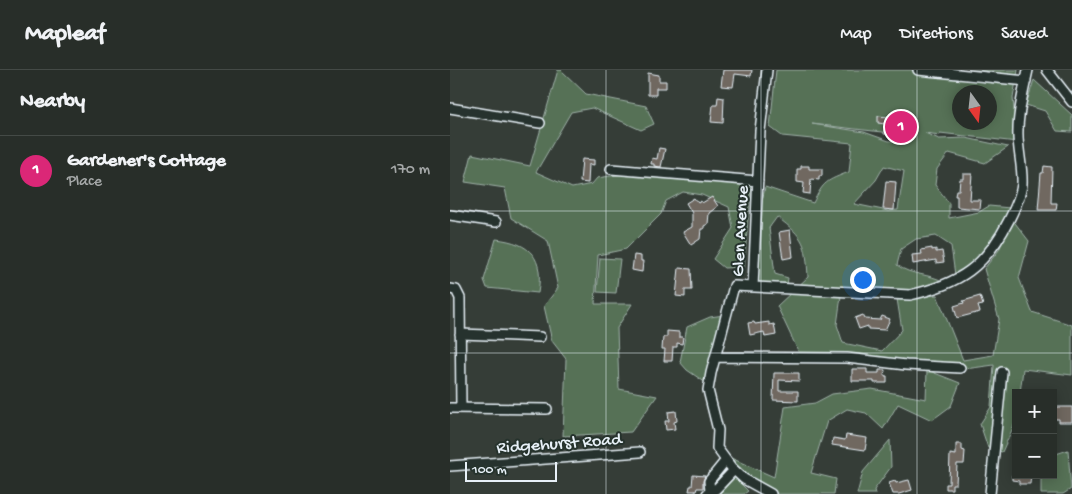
<!DOCTYPE html>
<meta charset="utf-8">
<style>
body{margin:0;font-family:"Gochi Hand",sans-serif;background:#303631;color:#f1f3f6}
.controls{position:absolute;right:15px;bottom:15px;display:grid;overflow:hidden;border-radius:0px;box-shadow:0 2px 12px #0003}
.controls button{width:45px;height:45px;display:grid;place-items:center;padding:0;border:0;border-bottom:1px solid #444a46;background:#282e29;color:#f1f3f6;font:25px sans-serif}
.compass{position:absolute;left:502px;top:15px;width:45px;height:45px;border-radius:50%;background:#282e29;box-shadow:0 2px 12px #0003;rotate:165deg}
.scale{position:absolute;left:15px;bottom:12px;width:92px;box-sizing:border-box;padding-left:5px;border:2px solid #e8f1f8;border-top:0;font-size:14px;line-height:18px;white-space:nowrap;color:#e8f1f8;-webkit-text-stroke:4px #26332d;paint-order:stroke}
.you{position:absolute;left:412px;top:209px;width:18px;height:18px;margin:-12px;border:4px solid #fff;border-radius:50%;background:#1a73e8;box-shadow:0 0 0 8px #1a73e833}
.badge{display:grid;place-items:center;width:32px;height:32px;border-radius:50%;background:#db2777;color:#fff;font-size:16px;font-weight:700}
.pin{position:absolute;translate:-50% -50%;border:2px solid #fff;box-shadow:0 1px 5px #0006}
.list{margin:0;padding:0;list-style:none}
h2{display:flex;justify-content:space-between;align-items:center;height:65px;margin:0;padding:0 20px;font-size:21px}
h2 small{font-size:16px;font-weight:400;color:#a5a8a8}
.list li{display:grid;grid-template-columns:32px 1fr auto;gap:15px;align-items:center;box-sizing:border-box;height:70px;padding:0 20px;border-top:1px solid #444a46}
.list b{display:block;font-size:19px;white-space:nowrap}
.list p{margin:0;font-size:16px;white-space:nowrap;color:#a5a8a8}
.list em{font-size:16px;font-style:normal;color:#a5a8a8}
.map{position:relative;flex:none;width:622px;height:424px;overflow:hidden}
header{display:flex;align-items:center;gap:30px;box-sizing:border-box;height:70px;padding:0 25px;background:#282e29;border-bottom:1px solid #444a46}
header strong{font-size:24px}
nav{display:flex;gap:28px;margin-inline-start:auto;font-size:18px}
main{display:flex}
aside{flex:1;background:#282e29}
.map>svg:first-child{display:block}
.green{fill:#567157;stroke:#9fb1a8;fill-rule:evenodd}
.building{fill:#6f6761;stroke:#e8f1f8}
.lines{fill:none;stroke-linecap:round;stroke-linejoin:round}
.minor-casing{stroke:#e8f1f8;stroke-width:12}
.minor{stroke:#26332d;stroke-width:9}
.grid{fill:none;stroke:#e8f1f8;stroke-width:1;stroke-opacity:0.55}
.labels{text-anchor:middle;stroke-width:4;stroke-linejoin:round;paint-order:stroke}
.street-label{font-size:18px;fill:#e8f1f8;stroke:#26332d}
</style>
<header>
<strong>Mapleaf</strong>
<nav><a>Map</a><a>Directions</a><a>Saved</a></nav>
</header>
<main>
<aside>
<h2>Nearby<small></small></h2>
<ul class="list">
<li><span class="badge">1</span><div><b>Gardener's Cottage</b><p>Place</p></div><em>170 m</em></li>
</ul>
</aside>
<div class="map">
<svg width="622" height="424" viewBox="0 0 622 424">
<rect width="100%" height="100%" fill="#353d37"/>
<filter id="ink" filterUnits="userSpaceOnUse"><feTurbulence type="fractalNoise" baseFrequency=".02" numOctaves="2"/><feDisplacementMap in="SourceGraphic" scale="10" xChannelSelector="R" yChannelSelector="G"/><feConvolveMatrix kernelMatrix="1 2 1 2 8 2 1 2 1" color-interpolation-filters="sRGB"/></filter>
<g filter="url(#ink)">
<path class="green" d="M108,0H111L136,24L196,36L204,54L191,60L142,38L121,42L86,102L122,118L142,114L147,108L188,102L301,115L294,197L274,198L263,189L283,158L279,137L252,125L233,122L216,131L211,144L176,179L148,185L145,234H182L167,258L169,319L207,326L181,362L113,366L116,289L102,271L94,236L108,218L98,171L61,148L55,118L15,112L22,84L80,96Z
M326,0H568L563,28L567,72L490,63V65L475,63L489,69L516,68L558,77L535,93L499,83L487,99L485,115L499,133V148L529,142L539,136L560,138C545,171 536,186 505,205L501,176L486,166L466,169L451,179L447,195C461,206 479,203 494,212L468,222L447,220L391,226L387,255L393,273L432,281L452,260L447,229L487,225L513,290L543,285L549,249L534,199L549,180L562,149L579,171L569,208L582,242L622,255V305L573,299L570,323H566L565,353L552,382L538,378L530,354L541,337L544,295L515,299L350,285L327,236L358,207C356,173 355,168 327,147L319,158L325,204L338,208L337,215L308,212L310,142L315,117L363,133C374,111 376,111 399,102L402,73L332,66L320,57ZM510,22H540V52H510ZM362,54L458,65V66L455,70L439,71L414,62ZM434,96L454,101L448,140L438,141L404,134L426,110Z
M584,10L622,45V62L607,61L595,41L576,35Z
M46,169C81,173 94,188 88,223L37,218L34,210Z
M150,188L170,189L166,223L147,222Z
M274,245L256,313L237,300L230,292L237,257L260,247Z
M477,300L510,313L501,336L482,350L448,334L433,359L416,343L397,339L377,351L361,403L386,409L384,424H325L302,412L281,388L324,407L335,337L365,333L382,324L422,319L476,329Z
M440,370L441,397L424,420L425,424H407L413,402Z
M618,380L621,419L613,424H591V405H603V385Z
M284,407L298,421L294,424H263Z"/>
<path class="building" d="M273,0H302L301,6L285,4L283,17L271,16Z
M198,3L209,5V11H216V18H206V25H198Z
M268,27L274,28L273,53L261,52L263,35H267Z
M428,46L457,49L455,63L445,62V65L434,64L435,54L428,53Z
M209,78L215,79L211,97L204,96V94H201L202,88L207,89Z
M132,89L144,90V95L139,94L138,113L130,112Z
M351,96H359V99H372V106H369V110L361,109L360,124L353,123L354,113L347,112V99H351Z
M594,96L602,97L601,133H607L606,140H588L591,103H593Z
M513,104H522L520,130H531L530,139L507,137V126H505L506,120H509L510,109H513Z
M436,111L446,112L444,140L433,139Z
M262,127L268,136L259,143L258,154L254,156V159H251L250,169L241,175L233,162L242,157V143L236,133L244,128L248,133L251,131L252,133Z
M340,160L343,187L333,189L329,162Z
M482,178V180L486,179V182L492,181L494,192L486,193V190L463,194L462,185L472,184L471,180Z
M184,185L191,186V191H193L192,202L182,200Z
M229,198L241,199L242,220H235V227L226,226Z
M530,226L533,235L528,236L530,242L507,248L504,236L514,233L513,231Z
M413,245L415,249L430,250L432,246L440,249L435,260L418,259V256L409,259L405,248Z
M304,252L305,254L319,252V255L324,254L326,265L315,267L314,262L300,265L298,253Z
M217,261L229,262V267H233L232,274L227,273V277H223L222,291H214L215,279H212L213,267H217Z
M402,299H417V303H429V300H435L434,306H437V313H424V311H402Z
M324,303H349V311L329,310V321H348V331L323,330Z
M603,337H622V352H609V349H603Z
M226,341L227,351L224,352L225,359L216,360L215,351H219L218,342Z
M396,365L417,368L415,380L382,375L383,368L395,370Z
M506,374H512V380L515,381L514,394H507L506,414H502V419H496V414H499L500,384L506,385Z
M243,405L255,406L253,411V418H247L246,421H239L240,416H242Z
M562,405H581L580,414H569V411L562,410Z
M459,410L462,420L449,424H443L439,413L445,411L446,413Z"/>
<g class="lines">
<defs>
<path id="minor" d="M468,0L576,11
M597,0L622,32
M0,38L90,53
M161,99L308,111
M0,145L46,152
M303,217L310,61L317,0
M0,219L6,220L10,228L11,338
M10,264L90,267
M266,287L397,288L456,295L510,298
M0,338L97,339
M0,396L190,382
M260,421L259,411L276,390
M257,424L266,419L284,400
M321,424L294,409L281,397L267,378L268,360L258,320L261,303L284,216L460,225C510,214 536,196 559,150C564,140 571,125 572,114C573,96 567,78 568,60C568,41 574,19 578,0
M540,424L552,302"/>
</defs>
<use href="#minor" class="minor-casing"/>
<use href="#minor" class="minor"/>
</g>
</g>
<path class="grid" d="M156,0V424M311,0V424M467,0V424M0,141H622M0,283H622"/>
<g class="labels">
<g class="street-label">
<text transform="translate(289 161) rotate(-87)" y="6">Glen Avenue</text>
<text transform="translate(109 372) rotate(-4)" y="6">Ridgehurst Road</text>
</g>
</g>
</svg>
<div class="controls">
<button>+</button>
<button>−</button>
</div>
<svg class="compass" viewBox="-18 -18 36 36"><path d="M0-13l5 13h-10z" fill="#e53935"/><path d="M0 13l5-13h-10z" fill="#a5a8a8"/></svg>
<div class="scale">100 m</div>
<div class="you"></div>
<div class="pin badge" style="left:451px;top:57px">1</div>
</div>
</main>
